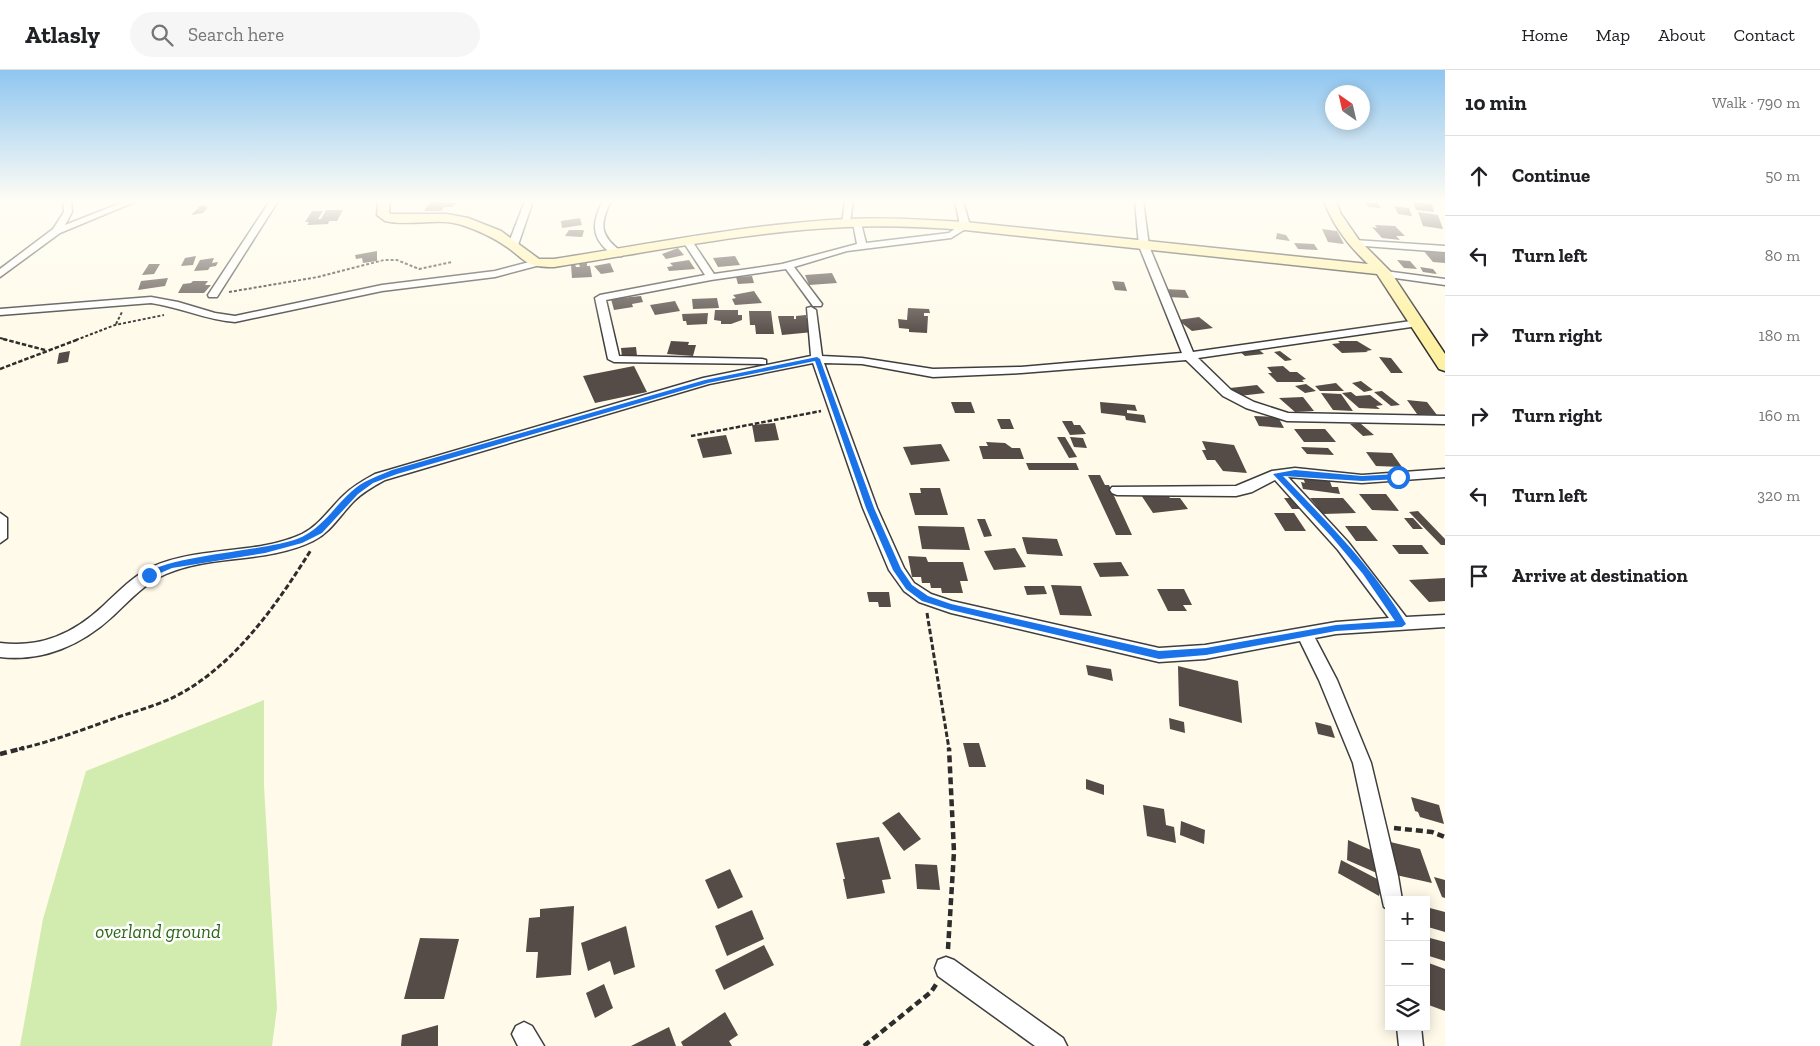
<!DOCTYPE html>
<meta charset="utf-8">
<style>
body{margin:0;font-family:"Zilla Slab",serif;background:#f6f6f6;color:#202124}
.controls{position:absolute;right:15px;bottom:15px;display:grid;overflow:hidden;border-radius:0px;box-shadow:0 2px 12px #0003}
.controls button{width:45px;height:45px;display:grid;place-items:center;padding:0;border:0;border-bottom:1px solid #e0e0e0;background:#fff;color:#202124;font:25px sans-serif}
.compass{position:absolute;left:1325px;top:15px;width:45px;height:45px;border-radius:50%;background:#fff;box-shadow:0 2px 12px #0003;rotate:326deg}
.stop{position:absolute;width:15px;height:15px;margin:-11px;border:4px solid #1a73e8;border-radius:50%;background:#fff}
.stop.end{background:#1a73e8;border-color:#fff;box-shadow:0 1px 5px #0008}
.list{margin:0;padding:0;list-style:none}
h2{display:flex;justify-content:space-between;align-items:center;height:65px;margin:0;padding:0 20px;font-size:21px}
h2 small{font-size:16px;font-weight:400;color:#757577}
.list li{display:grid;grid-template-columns:32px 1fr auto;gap:15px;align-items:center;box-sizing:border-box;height:80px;padding:0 20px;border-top:1px solid #e0e0e0}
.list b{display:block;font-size:19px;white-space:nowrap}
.list em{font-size:16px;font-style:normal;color:#757577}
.icon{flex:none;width:28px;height:28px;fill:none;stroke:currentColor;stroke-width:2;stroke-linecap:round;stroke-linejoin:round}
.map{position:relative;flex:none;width:1445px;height:976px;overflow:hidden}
header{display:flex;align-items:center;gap:30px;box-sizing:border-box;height:70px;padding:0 25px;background:#fff;border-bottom:1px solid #e0e0e0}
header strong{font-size:24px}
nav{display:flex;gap:28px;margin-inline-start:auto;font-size:18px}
.search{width:350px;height:45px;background:#f6f6f6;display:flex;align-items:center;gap:12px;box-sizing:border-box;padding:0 18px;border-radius:28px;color:#757577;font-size:19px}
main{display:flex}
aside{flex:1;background:#fff}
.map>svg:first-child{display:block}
.green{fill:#d2ecb0}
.building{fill:#554b47}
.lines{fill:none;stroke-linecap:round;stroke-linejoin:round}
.street-casing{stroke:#3e3e3e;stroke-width:3}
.secondary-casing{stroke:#2d2d2d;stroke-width:3}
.path-far3{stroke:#2d2d2d;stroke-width:2;stroke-dasharray:3 2;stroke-linecap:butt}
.path-far2{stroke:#2d2d2d;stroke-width:2.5;stroke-dasharray:4.5 2;stroke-linecap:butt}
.path-far1{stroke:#2d2d2d;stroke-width:3;stroke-dasharray:5.5 2.5;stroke-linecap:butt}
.path{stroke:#2d2d2d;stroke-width:4.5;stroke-dasharray:7 4;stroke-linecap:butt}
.street{fill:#fff;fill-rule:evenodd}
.secondary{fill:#fff1a4;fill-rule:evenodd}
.route{fill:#1a73e8}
.labels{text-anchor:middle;stroke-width:5;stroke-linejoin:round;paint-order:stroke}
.near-park-label{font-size:19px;font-style:italic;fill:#2c6717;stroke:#fff}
</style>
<header>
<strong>Atlasly</strong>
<div class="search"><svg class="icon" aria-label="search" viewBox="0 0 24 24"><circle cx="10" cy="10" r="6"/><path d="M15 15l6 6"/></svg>Search here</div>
<nav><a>Home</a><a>Map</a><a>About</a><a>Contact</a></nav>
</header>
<main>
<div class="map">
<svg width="1445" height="976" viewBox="0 0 1445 976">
<rect width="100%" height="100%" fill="#fffae9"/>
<path class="green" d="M264,630V716L277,938L272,976H20L43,849L86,701Z"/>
<path class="building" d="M431,131L457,133L452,137H444L441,141H424Z
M1364,132L1377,133L1381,138L1368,137Z
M1413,132L1432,134L1434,142L1416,140Z
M206,135L204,137H208L203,143L191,145L200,136Z
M1394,136L1409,138L1412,146L1398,144Z
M326,140H343L337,151H329L328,154L307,155L309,152H305L312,141H323L318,149H321Z
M1418,142L1438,145L1443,159L1423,156Z
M580,148L582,155L562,158L561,151Z
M1375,155L1395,156L1405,166H1396L1400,170L1382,168L1372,157L1377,158Z
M1322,159L1337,161L1344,174L1328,172Z
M569,160H583L584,161L582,167L565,166Z
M1277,163L1286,165L1290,171L1276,169Z
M1294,173L1314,174L1318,180L1298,179Z
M678,178L684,185L666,189L662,184Z
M1422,179L1445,181V193L1433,192Z
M377,181V191L363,193L362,188L356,189L355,185Z
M196,186L193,195L181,196L185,188Z
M735,186L740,195L718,197L713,188Z
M214,188L212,193L218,192L216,196L210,197L208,200L194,201L200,190Z
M689,190L695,199L669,201L667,197L673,196L670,193Z
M1397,190L1410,191L1417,199L1404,198Z
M587,193V196H590L592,207L572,208L571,195L575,194L576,197H580L579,194Z
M610,193L614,202L601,204L594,196Z
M149,194H160L154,204L142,205Z
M1420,197L1433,199L1437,204L1423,202Z
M832,203L837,213L809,215L805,205Z
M752,206L754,213L738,214L736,207Z
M168,208L165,216L138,220L141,211Z
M193,211H208L205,215H211L204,223H178L183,214L191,213Z
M1112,211L1124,212L1127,221L1115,220Z
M1164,219L1185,220L1189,228L1167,227Z
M754,221L762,233L735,235L732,229L736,228L733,225Z
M641,226L643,232L632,234L633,237L614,240L611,229Z
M717,228L719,238L693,239L692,229Z
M675,231L680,241L655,245L650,235Z
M908,238L929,239L930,243H924V246H928L927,263L909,262V259L899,258L898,249L907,250Z
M715,240H738V245H742V250L731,254H721V251L714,250Z
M749,241H771L774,264H756L755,255H750Z
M708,243L707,254L687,255L686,251H683L682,244Z
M806,245V248L813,247V262L782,265L778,246H794V249H796V246Z
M1199,247L1213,258L1192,261L1178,250Z
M671,271L689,272L688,275H696L693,286L667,284Z
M1338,271H1357L1372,280L1366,281L1368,282L1342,283L1332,274L1340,273Z
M636,277L637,286L622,287L621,278Z
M1258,279L1264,284L1245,286L1239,281Z
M70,281L68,292L57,294L59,283Z
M1280,281L1292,290L1285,291L1274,282Z
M1379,287L1391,288L1403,303H1391Z
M634,296L647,322L595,333L583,306Z
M1283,296L1290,302H1297L1306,309L1302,310L1304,312H1277L1268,303H1272L1267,297Z
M1361,311L1373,320L1364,322L1352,313Z
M1336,313L1344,321H1320L1315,316Z
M1306,314L1316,321L1305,323L1295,316Z
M1257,315L1265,323L1239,326L1230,318Z
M1382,321L1400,335L1391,336L1374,322Z
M1351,322L1356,326L1370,325L1383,335L1376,336L1380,339L1359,338L1342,323Z
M1321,323L1341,324L1353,341L1333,340Z
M1303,327L1314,341L1295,342L1279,328Z
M1407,330L1427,332L1437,345L1417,344Z
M951,332H971L975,343H955Z
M1100,332L1135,335L1137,341L1127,340V343L1144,345L1146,353L1126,350L1125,346L1101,343Z
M1254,346L1278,347L1284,358L1259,356Z
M997,349H1010L1014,359H1001Z
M1062,351H1072L1074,355H1080L1086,364L1070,365Z
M775,353L779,370L755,372L752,355Z
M1360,353L1374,365L1363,366L1350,354Z
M1294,359H1325L1336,372H1304Z
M726,365L732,384L703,388L697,369Z
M1057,367H1065L1077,387L1069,388Z
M1070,367L1083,368L1087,378L1074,377Z
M1202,371L1234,375L1247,403L1223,401L1215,390H1207L1202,380H1206Z
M986,372L1005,373L1012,378H1020L1024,389H983L979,376H988Z
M941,374L950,391L911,395L903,377Z
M1301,377L1328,378L1334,385L1307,384Z
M1366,382L1392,383L1402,397L1376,396Z
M1026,393H1076L1079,400H1029Z
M1088,405H1100L1105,415H1109L1132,465H1116Z
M1302,405L1329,409L1332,417H1338L1340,424L1303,419L1301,412L1305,413Z
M920,418H940L948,445H915L909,423H921Z
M1167,423L1170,428H1180L1188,439L1153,443L1141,425Z
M1359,424H1386L1399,441L1372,440Z
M1284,428H1295L1303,439H1292Z
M1310,428H1343L1356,443L1323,444Z
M1418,441L1445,469V475H1441L1409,442Z
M1274,443H1294L1306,461H1285Z
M1404,448H1413L1423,459H1413Z
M977,449H985L992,466L984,467Z
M918,456L964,457L970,480L922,479Z
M1345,456H1366L1378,471H1356Z
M1022,467L1057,469L1063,486L1027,484Z
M1392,475H1422L1429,484H1399Z
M1015,478L1026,497L994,500L984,481Z
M908,486L926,487L928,492H963L968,511H960L963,523H942L941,518H931L930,513H922L921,507H912Z
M1121,492L1129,506L1100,507L1093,493Z
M1445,508V531L1429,532L1409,510Z
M1051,515L1081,516L1092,546L1060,545Z
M1024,516H1044L1047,524L1027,525Z
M1157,519H1184L1192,535H1183L1187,541H1168Z
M867,522H889L891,537H879L878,532H869Z
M1086,595L1111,599L1113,611L1088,605Z
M1178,596L1238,611L1242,653L1179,636Z
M1169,648L1184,652L1185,663L1170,659Z
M1315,652L1331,656L1335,668L1318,664Z
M963,673H979L986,697H969Z
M1086,709L1104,715V725L1086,719Z
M1411,727L1439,735L1444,754L1420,747L1418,742L1415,741Z
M1143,735L1164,739L1166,755L1174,757L1176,773L1147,766Z
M899,742L921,769L904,781L882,753Z
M1181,751L1205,760L1204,774L1180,765Z
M879,767L891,809L882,810L885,823L847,829L843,809H845L836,773Z
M1348,770L1380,784L1379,804L1347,790Z
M1386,771L1420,779L1432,813L1396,805Z
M1341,790L1383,812L1379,826L1338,803Z
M915,794L937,795L940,820L917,819Z
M730,799L743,827L718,839L705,810Z
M1434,807L1445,810V828L1442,827Z
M574,836L571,905L536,908L538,882H526L529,848L540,847V839Z
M1426,837L1445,842V862L1428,857L1430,868L1445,872V891L1426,885Z
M752,840L764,869L727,886L715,856Z
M626,856L635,897L614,905L610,891L588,901L581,873Z
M420,868L459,869L444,929H404Z
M764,875L774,895L724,920L715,900Z
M1426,892L1445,899V941L1426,934Z
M604,914L613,938L595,948L586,923Z
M725,942L738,965L729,971L732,976H683L681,972Z
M438,955V976H401L402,965Z
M669,957L676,976H631Z"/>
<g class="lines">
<defs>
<path id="street" d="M63,131H71L72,142L65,155L126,131H137L60,163L0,207V199L53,159L64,142Z
M270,131H278L217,227H209L208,225Z
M525,131H533L518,175L510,177L508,175Z
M603,131H611C599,155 600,166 622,182V186C616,187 613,184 608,181C590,166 593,150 603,131Z
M845,131H853L850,153L846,156L842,153Z
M955,131H963L970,156L951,168L847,181L794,197L822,234L821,236H813L786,199L711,210L606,230L619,286L762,289L766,290V294L614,292L608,289L595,228L600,225L705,205L684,173L686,171H692L714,204L782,194L857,174L853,153L857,150L861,153L866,173L949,163L960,155Z
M1135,131H1143L1149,176L1193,282L1418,250L1423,253L1418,256L1198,288L1231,320L1254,332L1288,343L1445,346V354L1287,351L1246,338L1223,326L1186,290L1021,303L933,307L862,294L824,293L877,438L904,498L914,513L931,524L952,531L1159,578L1205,575L1336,552L1389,548L1338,480L1275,410L1252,422L1236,426L1117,425L1112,423L1110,420L1112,417L1236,416L1272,401L1295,398L1362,405L1445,399V407L1362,413L1288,407L1348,472L1406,547L1445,545V557L1336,564L1315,568L1337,610L1371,693L1398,806L1402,830H1389V840L1384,837L1353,693L1319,610L1300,571L1205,589L1159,592L951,543L919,532L904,521L889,500L863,438L813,293L709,314L385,410C374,416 363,422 354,431C340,445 331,462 313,471C266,494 211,484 166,504C145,513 130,530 113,546C82,575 43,592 0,587V573C41,578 73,564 103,536C119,521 134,505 154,496C201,476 256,485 302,464C320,455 330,438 344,425C353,416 364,410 375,404L703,308L811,286L807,238L811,237L816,240L822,286L862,288L933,299L1021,297L1182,283L1139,176Z
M1354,170L1445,176V182L1351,175L1349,173Z
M537,190L542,193L540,195L495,207L382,221L235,252C206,250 180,237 151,233L0,245V239L151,227L178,232L215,243L235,246L382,215L495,201Z
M1385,201L1445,209V215L1381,206V202Z
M0,443L7,448V468L0,473Z
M946,887L954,890L1063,968L1067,976H1035L938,906L935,898L938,890Z
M524,952L532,956L544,976H518L512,964L516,956Z
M1397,957H1421L1423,976H1399Z"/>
<path id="secondary" d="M378,131H390L389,143L391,144H447L468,148L501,161L539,189H554C651,174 749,154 847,149C887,147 926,150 965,152L1368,194C1349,176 1333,156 1324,131H1336L1341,144L1359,170L1390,201L1445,284V301L1439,299L1377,204L965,160C926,157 887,155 847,157C751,161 650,182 554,197C525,197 528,192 507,177C493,167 477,160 462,155C437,147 409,157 385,151L377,145Z"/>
</defs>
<use href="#street" class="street-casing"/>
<use href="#secondary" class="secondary-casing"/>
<path class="path-far3" d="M229,222L318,207L384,190H397L419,199L452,192
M116,254L122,242
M0,268L7,270
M76,270L115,255L164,245"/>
<path class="path-far2" d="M3,269L45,280
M0,299L79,269
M691,366L821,341"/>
<path class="path-far1" d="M927,543L949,679
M19,679C54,671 87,658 121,646C140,640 161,634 178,625C236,594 277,534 311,480"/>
<path class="path" d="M0,684L24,678
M1394,758L1432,762L1445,767
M948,879L954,782L949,678
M864,976L931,922L937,913"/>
<use href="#street" class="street"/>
<use href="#secondary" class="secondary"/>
</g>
<linearGradient id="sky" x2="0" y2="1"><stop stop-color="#8fc6f0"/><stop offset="0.49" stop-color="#fffdf5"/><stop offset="1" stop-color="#fffdf5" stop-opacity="0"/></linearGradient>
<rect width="1445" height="267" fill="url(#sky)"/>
<path class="route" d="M817,287L820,289L874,438L901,499L912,515L928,526L951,534L1159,581L1206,578L1336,555L1395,551L1363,504L1331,466L1273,404L1295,400L1362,406L1398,404L1401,407L1400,409L1362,411L1283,406C1327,452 1374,498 1406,554L1402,557L1336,561L1206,585L1159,589L951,540L922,531L906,519L893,500L866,438L815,291L708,313L397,404L373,413L358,424L322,463L302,473L265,483L172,498L149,508L145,505C163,486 265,481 297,469C321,460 333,438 351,422C362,411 378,406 392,400L705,310Z"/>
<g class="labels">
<g class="near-park-label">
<text x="158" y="868">overland ground</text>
</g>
</g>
</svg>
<div class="controls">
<button>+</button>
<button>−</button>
<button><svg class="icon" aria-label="layers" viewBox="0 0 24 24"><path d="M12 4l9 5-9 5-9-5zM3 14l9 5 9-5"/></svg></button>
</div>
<svg class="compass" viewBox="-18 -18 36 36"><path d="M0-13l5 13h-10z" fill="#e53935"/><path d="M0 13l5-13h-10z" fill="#757577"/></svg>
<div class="stop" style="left:1398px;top:407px"></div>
<div class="stop end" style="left:149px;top:505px"></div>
</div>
<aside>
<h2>10 min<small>Walk · 790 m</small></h2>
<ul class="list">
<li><svg class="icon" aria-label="ahead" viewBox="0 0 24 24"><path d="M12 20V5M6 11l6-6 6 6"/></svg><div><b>Continue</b></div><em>50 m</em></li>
<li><svg class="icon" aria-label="left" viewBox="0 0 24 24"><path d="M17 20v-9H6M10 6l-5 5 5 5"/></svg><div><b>Turn left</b></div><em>80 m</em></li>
<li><svg class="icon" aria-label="right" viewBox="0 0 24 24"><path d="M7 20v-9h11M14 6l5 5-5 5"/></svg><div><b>Turn right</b></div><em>180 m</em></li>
<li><svg class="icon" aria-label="right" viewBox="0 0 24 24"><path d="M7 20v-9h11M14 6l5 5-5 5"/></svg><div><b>Turn right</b></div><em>160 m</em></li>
<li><svg class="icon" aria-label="left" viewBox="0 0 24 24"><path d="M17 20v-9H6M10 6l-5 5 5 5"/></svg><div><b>Turn left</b></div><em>320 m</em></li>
<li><svg class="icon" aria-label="arrive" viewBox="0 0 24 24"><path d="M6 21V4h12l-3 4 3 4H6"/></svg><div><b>Arrive at destination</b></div></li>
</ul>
</aside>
</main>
